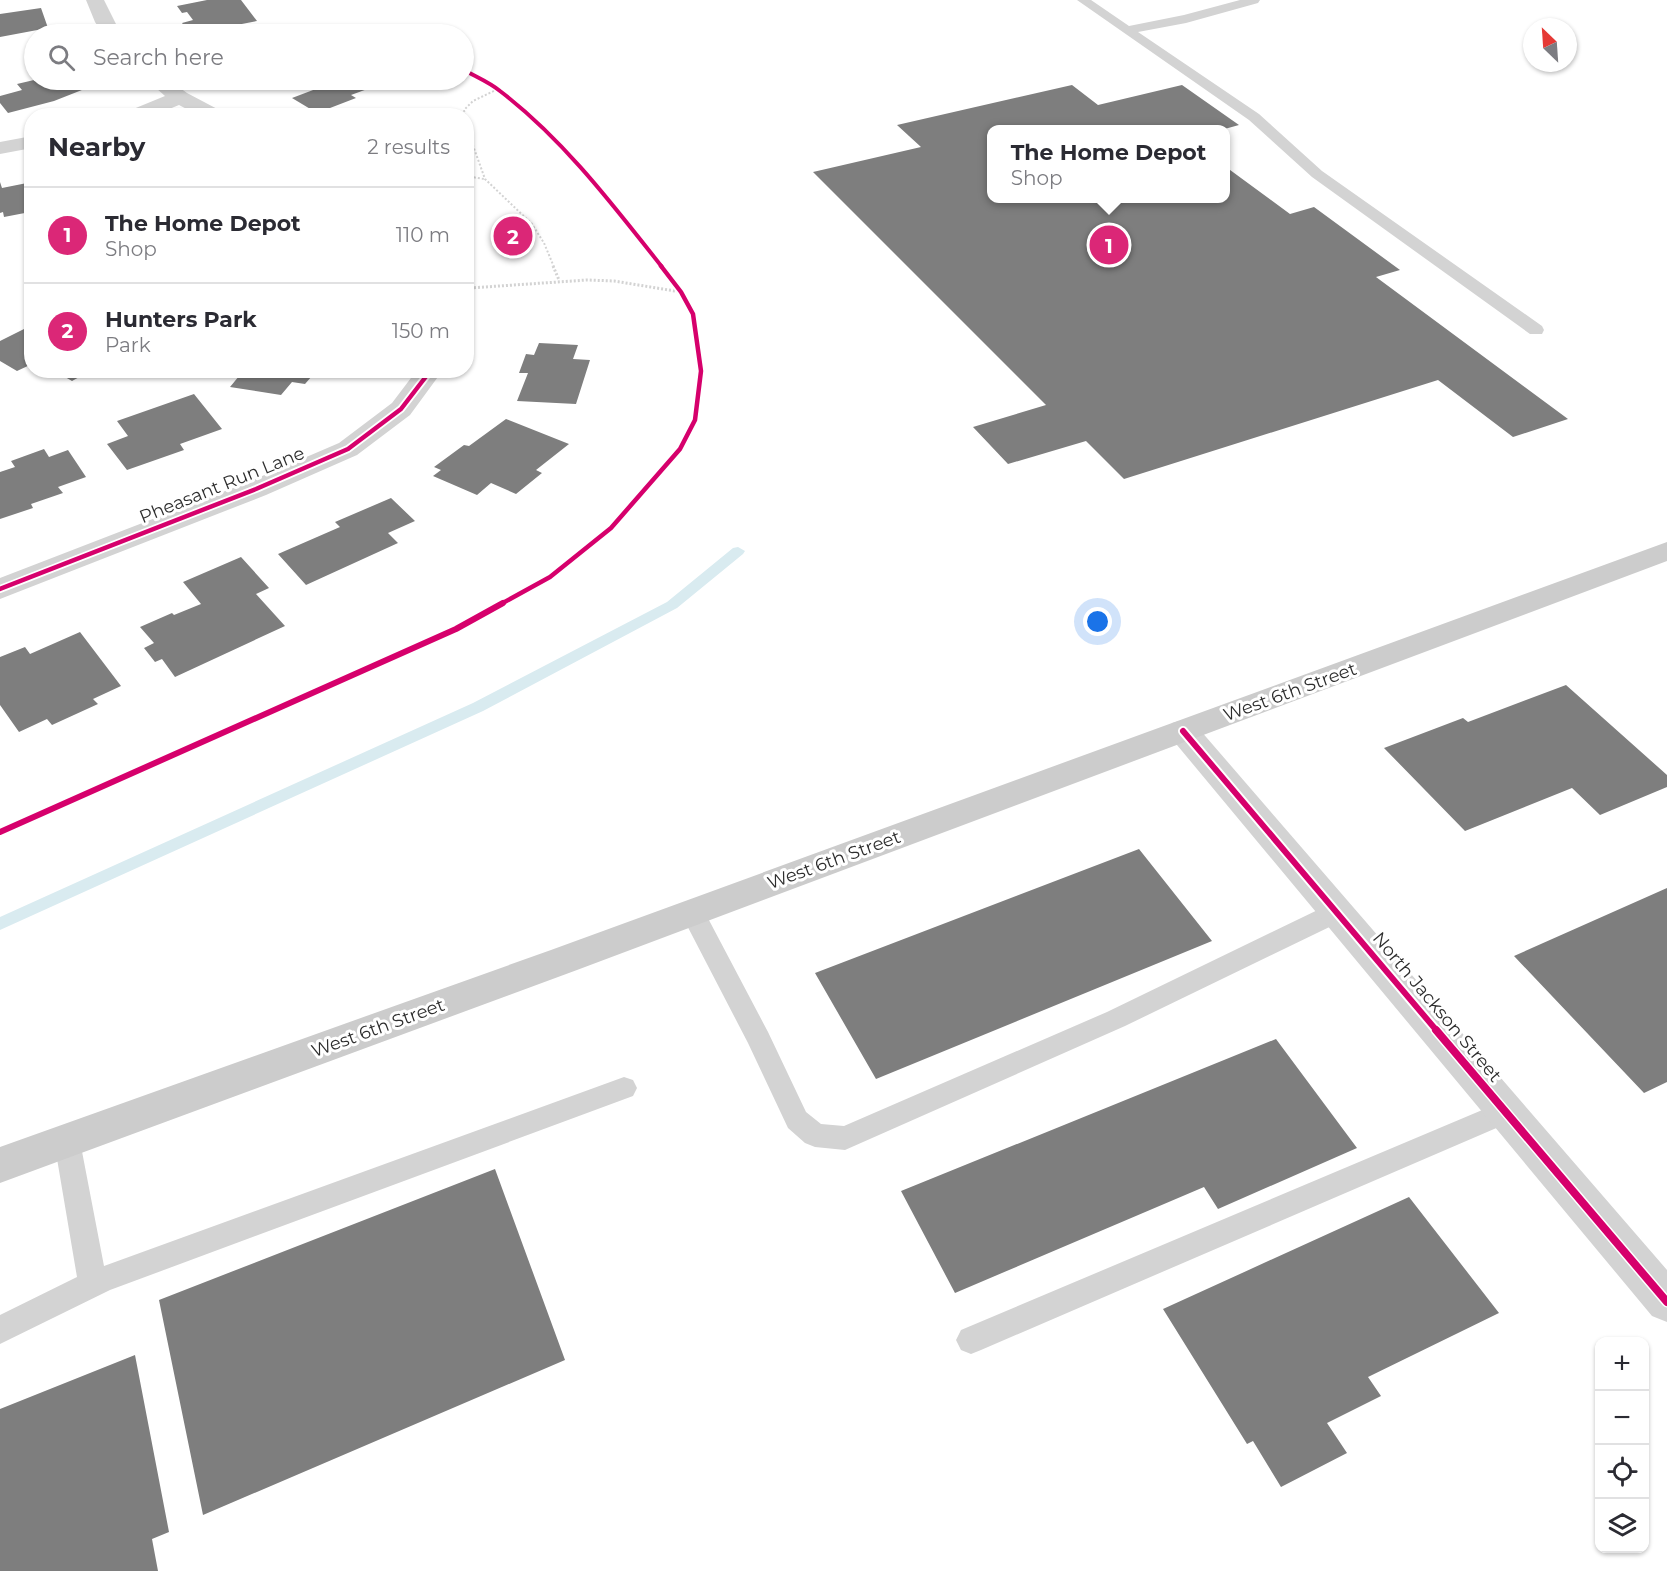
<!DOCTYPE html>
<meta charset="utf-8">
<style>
body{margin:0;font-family:Montserrat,sans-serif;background:#f2f2f3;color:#2b2b33}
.controls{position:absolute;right:18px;bottom:18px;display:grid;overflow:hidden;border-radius:12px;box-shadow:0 2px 4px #0004}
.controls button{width:54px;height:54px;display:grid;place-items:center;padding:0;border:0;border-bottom:2px solid #e1e1e2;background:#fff;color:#2b2b33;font:30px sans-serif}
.compass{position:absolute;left:1523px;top:18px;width:54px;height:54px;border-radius:50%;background:#fff;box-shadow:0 2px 4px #0004;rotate:335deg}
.you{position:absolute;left:1098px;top:622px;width:21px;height:21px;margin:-15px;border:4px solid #fff;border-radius:50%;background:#1a73e8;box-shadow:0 0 0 9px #1a73e833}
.badge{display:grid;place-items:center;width:39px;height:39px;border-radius:50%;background:#db2777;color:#fff;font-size:20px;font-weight:700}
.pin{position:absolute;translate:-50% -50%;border:3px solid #fff;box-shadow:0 2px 6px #0006}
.popup{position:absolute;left:987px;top:125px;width:243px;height:78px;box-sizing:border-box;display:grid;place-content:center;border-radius:12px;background:#fff;filter:drop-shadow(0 2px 4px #0005);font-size:20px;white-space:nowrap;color:#7c7c81}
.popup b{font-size:22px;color:#2b2b33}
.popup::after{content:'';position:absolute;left:50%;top:100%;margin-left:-12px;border:12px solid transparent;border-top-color:#fff}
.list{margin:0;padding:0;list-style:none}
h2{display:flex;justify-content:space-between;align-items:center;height:78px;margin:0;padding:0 24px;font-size:26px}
h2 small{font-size:20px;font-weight:400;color:#7c7c81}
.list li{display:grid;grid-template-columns:39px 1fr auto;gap:18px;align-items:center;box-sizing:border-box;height:96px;padding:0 24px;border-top:2px solid #e1e1e2}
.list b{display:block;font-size:22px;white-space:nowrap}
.list p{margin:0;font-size:20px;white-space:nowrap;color:#7c7c81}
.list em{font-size:20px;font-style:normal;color:#7c7c81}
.icon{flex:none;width:33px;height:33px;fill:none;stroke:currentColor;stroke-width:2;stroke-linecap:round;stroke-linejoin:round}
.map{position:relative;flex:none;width:1667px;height:1571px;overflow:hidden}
.search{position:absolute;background:#fff;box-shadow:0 2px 4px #0004;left:24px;top:24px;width:450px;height:66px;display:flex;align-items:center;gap:15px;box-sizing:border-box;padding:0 21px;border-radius:33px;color:#7c7c81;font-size:22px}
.panel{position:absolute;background:#fff;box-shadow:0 2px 4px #0004;left:24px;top:108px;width:450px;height:270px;border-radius:24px}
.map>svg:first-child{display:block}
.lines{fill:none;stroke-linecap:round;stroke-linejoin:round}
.stream{fill:#d9ebf0;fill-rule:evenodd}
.building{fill:#7e7e7e}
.path-far1{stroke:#d3d3d3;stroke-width:2;stroke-dasharray:2 2;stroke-linecap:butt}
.path{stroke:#d3d3d3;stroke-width:3;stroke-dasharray:2 2;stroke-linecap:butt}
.service{fill:#d3d3d3;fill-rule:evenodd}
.minor{fill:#d3d3d3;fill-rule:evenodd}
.secondary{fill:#ccc;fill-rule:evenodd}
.cycleway-far3-casing{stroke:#fff;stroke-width:6}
.cycleway-far2-casing{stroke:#fff;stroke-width:8}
.cycleway-far1-casing{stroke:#fff;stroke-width:10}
.cycleway-casing{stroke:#fff;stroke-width:11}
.cycleway-far3{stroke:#d6006c;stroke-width:4}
.cycleway-far2{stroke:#d6006c;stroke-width:4.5}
.cycleway-far1{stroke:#d6006c;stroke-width:6}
.cycleway{stroke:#d6006c;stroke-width:8}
.labels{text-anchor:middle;stroke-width:6;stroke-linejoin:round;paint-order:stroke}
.street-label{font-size:18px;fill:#2e2e2e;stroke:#fff}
</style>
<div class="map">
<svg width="1667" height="1571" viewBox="0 0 1667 1571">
<rect width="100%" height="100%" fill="#fff"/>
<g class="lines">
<path class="stream" d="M738,547L745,551L743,554L677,608L483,711L0,930V917L473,703L667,602L733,548Z"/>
</g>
<path class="building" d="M207,0H241L257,21L190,34L182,23L193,20L187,12L182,13L177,6Z
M41,8L48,28L0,37V14Z
M275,27L286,34H250Z
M34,80H79L87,88L54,101L8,113L0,103V96L22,90L17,84Z
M284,80H372L381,84L351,95L356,98L317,113L292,98L321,87L317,84L301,90Z
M1072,85L1098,105L1182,85L1239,125L1221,130H992V198H1226V167L1290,214L1314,207L1400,270L1376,277L1568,419L1513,437L1438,380L1124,479L1086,441L1008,464L973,427L1046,405L813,172L921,147L897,125Z
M0,182L2,188L32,182L30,212L4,217L3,212L0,213Z
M26,328L32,330V364L17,371L0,361V341Z
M539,343L578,345L573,359L590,360L576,404L517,401L528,373H519L526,354L534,355Z
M53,370H92L72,381Z
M244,370H304L301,374L312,376L305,384L292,382L281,395L230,387Z
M194,394L222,429L180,444L184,450L127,470L107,444L128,436L117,421Z
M506,419L569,444L536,470L542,473L516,494L491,483L477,495L433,476L441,470L434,467L464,445L469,446Z
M44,449L49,457L68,450L86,477L58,487L63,493L31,504L33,508L0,519V472L15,467L11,461Z
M391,498L415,521L388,533L398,543L306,585L278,554L340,527L335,522Z
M241,557L269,588L256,594L285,626L175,677L162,659L155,662L144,648L154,643L140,627L172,613L174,615L201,604L183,582Z
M80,632L121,686L93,699L98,704L52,725L47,719L19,732L0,705V657L25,647L30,654Z
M1566,685L1667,775V787L1600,815L1572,788L1465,831L1384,748L1463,718L1468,722Z
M1139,849L1212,941L876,1079L815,973Z
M1667,888V1082L1644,1093L1514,956Z
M1276,1039L1357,1148L1218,1209L1204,1187L955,1293L901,1191Z
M495,1169L565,1360L203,1515L159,1300Z
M1409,1197L1499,1313L1368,1377L1381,1396L1327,1423L1347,1453L1281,1487L1253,1441L1247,1444L1163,1309Z
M135,1355L169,1532L152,1539L158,1571H0V1409Z"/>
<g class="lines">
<path class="path-far1" d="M465,116L464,110L473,101L498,89
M466,126L485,179L532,224L544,243L554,267
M466,176L484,179"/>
<path class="path" d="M553,266L559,280
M470,288L587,280L614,281L681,292"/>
<path class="service" d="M1077,0H1091L1129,26L1184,15L1240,0H1260L1258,3L1186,23L1138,32L1259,114L1322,171L1542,326L1544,330L1542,334H1530L1312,177L1249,120Z
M692,903L701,905L768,1032L806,1112L821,1124L844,1126L1107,1012L1328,905L1337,903L1346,905L1349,912L1346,919L1125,1026L845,1150L815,1147L805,1143L788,1128L748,1043L680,912L683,905Z
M624,1077L633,1080L637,1088L633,1096L110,1290L0,1344V1315L77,1277L54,1141L57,1133L67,1129L77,1133L80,1141L104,1266Z
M1506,1100L1515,1104L1519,1112L1515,1120L981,1350L971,1354L961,1350L956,1340L961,1330Z"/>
<path class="minor" d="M86,0H104L121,34H103L95,22Z
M147,80H169L187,93L223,112L226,116H200L179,105L152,116H123L126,112L165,96Z
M32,136V148L0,154V142Z
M417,370H443L410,415L357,455L266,495L0,599V578L246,483L339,443L392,403Z
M1183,720L1194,723L1667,1270V1322L1652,1316L1172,739L1167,731L1172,723Z"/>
<path class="secondary" d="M1667,542V561L577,970L0,1183V1147L551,950Z"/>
<defs>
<path id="cycleway-far3" d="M464,70C476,77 489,82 500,91C563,139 613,205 662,267"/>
<path id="cycleway-far2" d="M0,589L256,489L348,449L401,409L431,370
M501,604L550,577L611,528L680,449L695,420L701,371L693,314L681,292L661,266"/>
<path id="cycleway-far1" d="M1183,731L1437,1031
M0,832L456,629L503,603"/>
<path id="cycleway" d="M1436,1030L1667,1302"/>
</defs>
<use href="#cycleway-far3" class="cycleway-far3-casing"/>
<use href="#cycleway-far2" class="cycleway-far2-casing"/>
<use href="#cycleway-far1" class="cycleway-far1-casing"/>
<use href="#cycleway" class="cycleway-casing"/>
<use href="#cycleway-far3" class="cycleway-far3"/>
<use href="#cycleway-far2" class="cycleway-far2"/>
<use href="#cycleway-far1" class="cycleway-far1"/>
<use href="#cycleway" class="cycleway"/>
</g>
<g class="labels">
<g class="street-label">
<text transform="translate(222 485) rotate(-22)" y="6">Pheasant Run Lane</text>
<text transform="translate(1290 692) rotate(-20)" y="6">West 6th Street</text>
<text transform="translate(834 860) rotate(-20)" y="6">West 6th Street</text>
<text transform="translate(1437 1007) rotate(50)" y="6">North Jackson Street</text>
<text transform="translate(378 1028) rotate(-20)" y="6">West 6th Street</text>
</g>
</g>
</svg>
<div class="controls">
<button>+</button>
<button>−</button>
<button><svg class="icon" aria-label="locate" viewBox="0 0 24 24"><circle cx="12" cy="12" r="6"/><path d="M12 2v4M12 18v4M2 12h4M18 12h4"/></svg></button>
<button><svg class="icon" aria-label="layers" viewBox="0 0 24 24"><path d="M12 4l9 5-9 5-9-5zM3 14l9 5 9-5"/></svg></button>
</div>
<svg class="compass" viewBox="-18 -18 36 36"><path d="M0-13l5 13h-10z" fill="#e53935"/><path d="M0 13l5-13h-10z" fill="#7c7c81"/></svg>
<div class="you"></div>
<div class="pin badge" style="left:1109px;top:245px">1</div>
<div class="popup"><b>The Home Depot</b>Shop</div>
<div class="pin badge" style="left:513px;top:236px">2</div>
<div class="search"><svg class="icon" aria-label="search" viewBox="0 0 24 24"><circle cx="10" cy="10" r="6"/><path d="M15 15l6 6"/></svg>Search here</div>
<section class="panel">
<h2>Nearby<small>2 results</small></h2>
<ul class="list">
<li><span class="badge">1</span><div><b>The Home Depot</b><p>Shop</p></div><em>110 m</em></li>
<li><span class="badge">2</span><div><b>Hunters Park</b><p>Park</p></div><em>150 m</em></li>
</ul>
</section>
</div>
